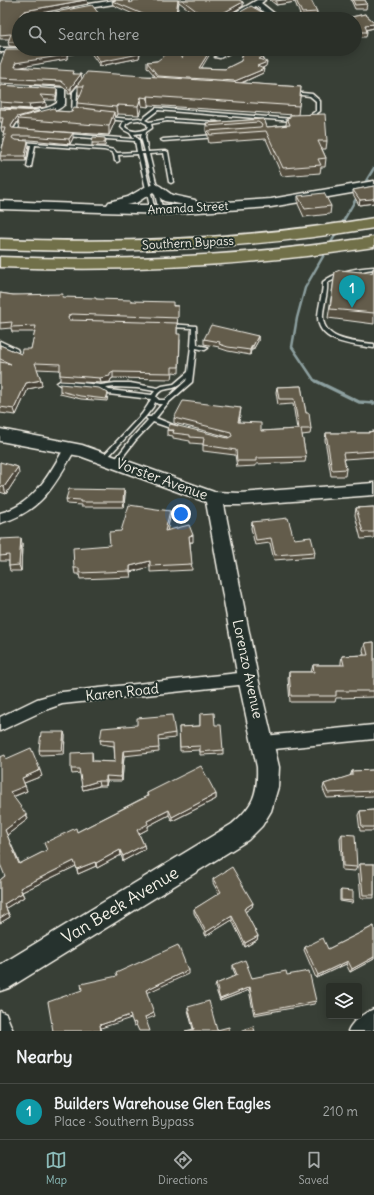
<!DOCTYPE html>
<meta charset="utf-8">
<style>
body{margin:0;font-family:Delius,sans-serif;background:#323730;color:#f1f3f6}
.controls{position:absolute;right:12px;bottom:12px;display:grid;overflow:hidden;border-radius:4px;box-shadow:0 2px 10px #0003}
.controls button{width:36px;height:36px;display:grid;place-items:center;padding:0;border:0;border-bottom:1px solid #464a45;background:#2a2f28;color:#f1f3f6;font:20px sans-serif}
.you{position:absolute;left:181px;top:514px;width:14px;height:14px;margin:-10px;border:3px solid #fff;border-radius:50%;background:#1a73e8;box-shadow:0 0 0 6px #1a73e833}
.badge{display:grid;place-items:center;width:26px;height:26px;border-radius:50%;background:#8bbbb9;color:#fff;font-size:13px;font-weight:700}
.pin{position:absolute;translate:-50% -33px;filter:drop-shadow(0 1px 2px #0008)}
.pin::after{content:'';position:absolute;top:21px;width:14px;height:12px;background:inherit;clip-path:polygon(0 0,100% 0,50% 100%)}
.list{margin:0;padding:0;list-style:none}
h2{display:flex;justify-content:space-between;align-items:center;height:52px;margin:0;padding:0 16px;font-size:17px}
h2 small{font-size:13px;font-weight:400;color:#a5a9a8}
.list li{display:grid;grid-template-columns:26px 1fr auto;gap:12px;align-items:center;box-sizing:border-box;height:56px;padding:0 16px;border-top:1px solid #464a45}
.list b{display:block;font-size:15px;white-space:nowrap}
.list p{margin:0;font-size:13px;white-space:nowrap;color:#a5a9a8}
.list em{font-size:13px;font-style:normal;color:#a5a9a8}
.icon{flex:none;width:22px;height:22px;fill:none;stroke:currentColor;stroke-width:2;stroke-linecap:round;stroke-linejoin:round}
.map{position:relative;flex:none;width:374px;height:1031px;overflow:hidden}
.search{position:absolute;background:#2a2f28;box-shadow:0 2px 10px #0003;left:12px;right:12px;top:12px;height:44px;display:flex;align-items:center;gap:10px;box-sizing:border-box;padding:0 14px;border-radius:22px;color:#a5a9a8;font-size:15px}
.sheet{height:108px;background:#2a2f28}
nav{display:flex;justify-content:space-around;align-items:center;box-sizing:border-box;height:56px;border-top:1px solid #464a45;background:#2a2f28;font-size:11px;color:#a5a9a8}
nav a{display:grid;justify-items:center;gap:2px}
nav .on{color:#8bbbb9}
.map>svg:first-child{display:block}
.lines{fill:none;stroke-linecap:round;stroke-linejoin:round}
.stream-far1{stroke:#8c9f9f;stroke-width:2.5}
.stream{stroke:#8c9f9f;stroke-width:3.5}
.lane-casing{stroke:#f4f1e8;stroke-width:3}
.street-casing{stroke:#f4f1e8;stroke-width:3}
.secondary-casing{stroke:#f4f1e8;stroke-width:3}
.highway-casing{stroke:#f4f1e8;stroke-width:3}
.lane{fill:#26332d;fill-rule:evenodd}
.street{fill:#26332d;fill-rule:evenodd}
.secondary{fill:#26332d;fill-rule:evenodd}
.highway{fill:#71704a;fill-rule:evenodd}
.wall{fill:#554f41;stroke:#f4f1e8}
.shaded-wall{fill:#454035;stroke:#f4f1e8}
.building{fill:#635c4c;stroke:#f4f1e8}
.labels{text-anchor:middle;stroke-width:4;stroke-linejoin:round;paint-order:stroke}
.far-street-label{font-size:12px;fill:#f4f1e8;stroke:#26332d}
.street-label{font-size:14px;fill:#f4f1e8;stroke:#26332d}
.near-street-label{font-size:17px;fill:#f4f1e8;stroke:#26332d}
</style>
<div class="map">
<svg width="374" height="1031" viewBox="0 0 374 1031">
<rect width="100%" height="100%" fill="#383f36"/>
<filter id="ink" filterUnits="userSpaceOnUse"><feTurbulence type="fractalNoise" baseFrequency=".025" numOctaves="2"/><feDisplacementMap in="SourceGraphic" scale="8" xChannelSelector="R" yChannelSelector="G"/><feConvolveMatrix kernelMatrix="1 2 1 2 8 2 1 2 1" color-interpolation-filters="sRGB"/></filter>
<g filter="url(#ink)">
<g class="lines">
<path class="stream-far1" d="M363,186L374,168
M318,382L314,380L292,347L297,318L305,288L357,197"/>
<path class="stream" d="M316,381L359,402L374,403"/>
<defs>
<path id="lane" d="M81,82L84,83L77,92L76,114L74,115L72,114L73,92Z
M292,92L312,94L320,101V111L309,119H307V117L316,111V101L310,96L293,94H292Z
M156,108L293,119L295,120L293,121L158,110L145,120L149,122L167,119L217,122L219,123L217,124L167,121L151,124L152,128L146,132L145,137L148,152L166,151L168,152L173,182L171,183L169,182L164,153L149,154L163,211L161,212L159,211L145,154H142L155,211L153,212L151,211L138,154L118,155L119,161L117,162L115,161C114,152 113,152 104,150L35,145L31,167L29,168L27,167L31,145L21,144H20V142L104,148L114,150L117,153L137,152L135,141L65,136L63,135L65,134L134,139L130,133L124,130L121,127L123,122L126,121L108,119L106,118L107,117L130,119L139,118L142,119ZM139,120L147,124L148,128C140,132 132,133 125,127L126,124L131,121ZM142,133L141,137L145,152H141L139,140L134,134Z
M25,121L28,122L20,125L17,130L21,131V133L14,132L13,131L18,123Z
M216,135H217V137L163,141L161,140L163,139Z
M374,267V269C358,271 342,275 327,283C328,293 324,303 323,314C321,341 355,342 374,344V348C355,345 317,344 318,316C319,304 323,293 323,282C336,271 357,268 374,267Z
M170,324L196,326L197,345L207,347L208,348L205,350L196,348L192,382L168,403L156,418L178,427L179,428L176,430L153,422L135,441L118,463H114L113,462L114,461L131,439L148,420L146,418L147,417H151L162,404H158L155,402L153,407L146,416L106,459H102L101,458L102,457L142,414L148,405L151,399L108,394L100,389L60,385L57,383L60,381L101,385L115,383H130L158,388L162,386L174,384L188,372L191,346L192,328L168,327V325ZM187,378L186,381L165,400H159L156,397C159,388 169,390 176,387C180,385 184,381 187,378ZM115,387L137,388L155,391L152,395L109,390L106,388Z"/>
<path id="street" d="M115,0H129L126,2L77,10L74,8L77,6Z
M257,0H265L261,3L281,19H274L256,6L232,19H224Z
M0,48H19V49H46L43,51L0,52Z
M229,49H237L220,58L215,57Z
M32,86L65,88V104C50,120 19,114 0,112V108C19,110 41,114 57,103L58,92L35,90L31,88Z
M0,341L17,349L18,351L17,353H9L0,348Z
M70,444L74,445L76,448C55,484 43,511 0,523V513C34,505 50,473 66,445Z
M248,672L253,674L255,678L253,682L248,684L62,704L45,710L0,731V717L37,699L62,692Z
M374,725V739L264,750L259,748L257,743L259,738L264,736Z
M374,1009V1029L372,1031H348C352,1021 364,1013 374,1009Z
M0,1011L6,1014L13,1031H0Z"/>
<path id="secondary" d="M374,181V189L271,207L168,214L0,209V201L107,205L109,202L128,197L145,187L156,184L160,186L172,195L195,200L197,203L196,204L271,199ZM153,192L164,201L185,205H126L136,203Z
M0,429L82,445L214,492L240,493L374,483V495L240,505H224L258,678L279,767L278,787L271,811L262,826L248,840L9,988L0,991V965L232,824C253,806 258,795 257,767L238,678L206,502L80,456L0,441Z"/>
<path id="highway" d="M374,218V228C248,249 128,254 0,249V239C128,244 248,239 374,218Z
M374,237V247C249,266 127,272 0,267V257C127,262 249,256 374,237Z"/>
</defs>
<use href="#lane" class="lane-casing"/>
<use href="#street" class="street-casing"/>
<use href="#secondary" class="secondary-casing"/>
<use href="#highway" class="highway-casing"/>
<use href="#lane" class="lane"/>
<use href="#street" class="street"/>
<use href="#secondary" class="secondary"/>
<use href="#highway" class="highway"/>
</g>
<path class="wall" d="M0,0L88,4L25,16L19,19V47L9,46L8,42L10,39H0Z
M135,0H239L243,2V6L226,16L274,19H201L179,2L176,19H144L113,5L112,1L130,3Z
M270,0H311L317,12V17H301L295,2L276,5Z
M351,0H365L367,4L366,9H355Z
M365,14L374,22V28L366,30L367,32L366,37H355V19H347V18Z
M19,49H141L139,58L100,66L88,49L87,51L67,55V59L19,67L75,74L82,79L155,76L147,67V62L182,58L202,68L225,69L241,61L243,52L242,49H273L260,55L264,56L263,60L266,66L262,68L263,73L242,83L301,87L298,115L327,141L326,149H322L326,158L325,167H321L320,173L282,176L266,139L209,143L208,139V134H207L206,131V123L264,119L267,127L286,125L287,118L290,117L294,115L149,105L148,107L142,106L139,115L118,114L117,116H114L115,121L109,135L20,129L18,121V122L13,128L73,138L70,144L30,140H24L29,145L26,161H1L0,156L4,140L3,135L4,132H2L1,128L2,122H0V109L39,112L56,111L72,112L77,108V103L80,95H78V84L72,91L71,94H68V91L61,86L0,83V65Z
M307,49H319L317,52Z
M0,85L57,89V94L56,100H44L46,102V107H44L30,109L0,107Z
M106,140L105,146H92V143Z
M374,186V203L359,205L353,194V190Z
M298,196L331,206L330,214L304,217L298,204Z
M374,268V324L328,318L335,272L372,273Z
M0,293L13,295L131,301L178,306L177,334L180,340L179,373L173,372L172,379L113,378L111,379L110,382L101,383L60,381V370L37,369L41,380L42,386L28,389L16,415L0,413V345L21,354L31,349L35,332H12L11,328L0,329Z
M258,336V341L253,350H251L250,355L228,351L219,348V347L204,344V339Z
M301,386L306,413L311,429L310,434L302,435L306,457L305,462L256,464V466L237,467L235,455L203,451V444L190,443V441L173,438V436L167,435V430L228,438L229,437L174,423V418L241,408L239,422L261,431L297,429L293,404L278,405L276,392L277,387Z
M60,391L108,393V395L107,401L81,399L60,394Z
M374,431V457L344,459L346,469L345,476H331L325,440L326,433H369V432Z
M0,462L19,474L6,494L0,492Z
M124,490L125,494L124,507H81V505L67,504L66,499Z
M374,507V538L361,539L355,515L356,508Z
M170,511V517L167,530L193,542H190L192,570L150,572V567L130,572L131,577L80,579L79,574H75L74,568L110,545L121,531Z
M252,522L294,539L315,552L314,557L274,560L270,543L255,545L251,528Z
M0,539L22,544L21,571H10L9,566V561H0Z
M374,642V697L336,698L335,702H290L288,678L289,672H311L313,665H341V662L342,656L364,655L363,650L365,643Z
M200,714L215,725L223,750V754L200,755V750L180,751L179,727L200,726Z
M64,732L65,736L64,754L40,755L39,750Z
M175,733V738L158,740L159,752L124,756L122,781H107L106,786H99L83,790L80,773L72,774L71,769L92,752L93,761L115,762L114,746L101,744L100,740Z
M6,759L42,776L24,783L27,791L13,797L28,819L7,835L20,864L47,850L77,832L147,796V793L216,794V799L172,821L169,815L148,826V829L139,834L144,845L145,849L123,861L121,855L97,868L96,866L78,874L76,866L22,892L24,897L6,908L10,917L0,923V880L5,876Z
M374,770V796L327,798L323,789L324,784L350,776L352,771Z
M374,810V831H360L358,815L360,811Z
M342,834L357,867L355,871L342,870L340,838Z
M360,864H374V898H361L358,867Z
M213,879L253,903L252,907L245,912L258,936L257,940L245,947L232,920L206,936L194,913V909L219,894L213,883Z
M341,890L353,901L352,903L340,901V891Z
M374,926V959L350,972L346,964L316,978L304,950L305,947L328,949Z
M233,965L252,978L287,975L316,1001L314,1004L254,1015L249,990L220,1001L215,987L216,984L236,976L233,969Z
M188,1007L217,1030L193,1029L188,1010Z"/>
<path class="shaded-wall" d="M85,0H87L88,4L25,16L21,18L20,16L21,14L24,11Z
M178,0L179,2L176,19H175Z
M283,0H295V2L276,5V1Z
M243,2V6L223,18V13Z
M374,24V28L364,30L365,25Z
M75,49H88L87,51L67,55V59L16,68V71L15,63L66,51Z
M140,49H141L139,58L100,66V62Z
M211,49H213L199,72V68Z
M264,49H273L255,57V53Z
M264,56L263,61L259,59Z
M267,62L266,66L257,71V66Z
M264,69L263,73L234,86L235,81Z
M81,74L82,79L72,91L71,94V87Z
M57,89V94L56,100V96Z
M148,96L149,105L148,107Z
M141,97L142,106L139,115L138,106Z
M46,102V107L30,109L29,104Z
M117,105L118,114L117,116L116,107Z
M39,111L18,119V121L12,130L11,126L17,117Z
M114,112L115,121L109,135V126Z
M73,133V138L70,144L69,139Z
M28,141L29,145L26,161L25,156Z
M374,198V203L359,205L360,200Z
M71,314L72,320L69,321L68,318L69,315Z
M258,336V341L253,350V346Z
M252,345L250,355V350Z
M113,372V378L111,379L110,382L101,383L100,378Z
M41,380L42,386L28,389L16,415L14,409L26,383Z
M18,467L19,474L6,494L4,487Z
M124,490L125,494L124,507L123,502Z
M170,511V517L166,537L165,531Z
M193,535V542H189V536Z
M21,538L22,544L21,571L19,565Z
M150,561V567L130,572V566Z
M64,732L65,736L64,754L62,750Z
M123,751L124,756L122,781L121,777Z
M40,770L42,776L24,783L27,791L12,797L10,792L22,778Z
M106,776L107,781L106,786Z
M98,781L99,786L83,790L82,786Z
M216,794V799L172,821V817Z
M169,810V815L148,826V829L137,835V830L147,821Z
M26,814L28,819L7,835L5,830Z
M144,845L145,849L123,861V856Z
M120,850L121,855L97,868L96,863Z
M74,861L76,866L22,892L20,888Z
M95,862L96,866L78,874L77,869Z
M22,893L24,897L6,908L10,917L0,923V918L4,904Z
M253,903L252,907L243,913L244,909Z
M232,916V920L206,936V932Z
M258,936L257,940L245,947V943Z
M374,957V959L350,972L352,969Z
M348,961L346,964L316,978L318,975Z
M188,970V974L147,993L146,990Z
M250,987L249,990L220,1001V999Z
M154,1013L155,1016L145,1020V1017Z
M130,1015L131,1018L101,1028L102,1031H101L100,1025Z
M135,1022L136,1025L134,1026L133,1023Z"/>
<path class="building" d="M0,0H85L24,11L21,14L20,16H35L92,5L103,19H19V42H8L11,34L0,35Z
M116,0H128L130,3L135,0H178L175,19H150V18H152L112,1Z
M182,0H239L243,2L223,13V16H233L251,6L274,19H207Z
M296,0H311L317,12L302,13Z
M353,0H365L367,4L355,5Z
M365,14L374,22V24L365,25L367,32H355V19H347V18Z
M112,18H123V19H111Z
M6,49H75L66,51V55L15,63V67L74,71L73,74H81L71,87V89H68L67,86L61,81L0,78V65Z
M91,49H140L139,54L100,62Z
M178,49H181L182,58L188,49H211L199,68L225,69L241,61L244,49H264L255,53L264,56L259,59L267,62L257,66L264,69L235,81L158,76L147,62L157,61L169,52L174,54Z
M87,72L301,87L299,106L148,96V98L141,97L138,106L117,105L116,107L77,103L84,86H78V84Z
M0,85L57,89L56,96L40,95L46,102L43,103L29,104L0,102Z
M74,107L114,112L109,126L18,119L20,117L54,108L56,111L72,112Z
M0,109L39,111L17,117L11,126L12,128L73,133L69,139L29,136H13L12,138L15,140L28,141L25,156H0L6,135H3L5,128H1L3,118H0Z
M325,114L327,141H318L326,158L318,159L321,165L283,168L266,131L210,135L208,131L260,127L262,126L261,124L258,122L207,126L206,123L264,119L267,127L290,125L287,118L290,117V115Z
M93,137L105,138V143H92Z
M374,186V198L372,199L360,200L353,190Z
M324,193L331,206L305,209L298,196Z
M373,268H374V313L330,309L335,272L340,270L372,273Z
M0,293L13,295L63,294L62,297L96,298V299L131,300V301L173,302V306H178V318L71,314L69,315L68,318L69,320L177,323V334H180L179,367H172V373L113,372L110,374V376L100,378L60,375V364L35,363L41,380L26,383L14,409L0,407V362L11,364L0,359V345L21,354L22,349H31L36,326L11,327L12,322L0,323Z
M211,325L258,336L253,346L252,345L250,350L228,347L219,344L220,342L204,339Z
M60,384L99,388L108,393L106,399L80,396L60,391Z
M301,386L306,413H309L311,429H301L306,457L256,458V461H237L236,450L203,445L204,438L190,437V435L173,433L174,430H167L170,424L228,438L232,436L231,432L174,418L183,401L241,408L238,422L261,423V431L299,429L294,399H279L277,387Z
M374,431V451L343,453L346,469L332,470L326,433H369V432Z
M0,462L18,467L4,487L0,486Z
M69,489L124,490L123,502H80V500L66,499Z
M129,505L170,511L165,531L189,525L193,535L189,536L192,564L150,566V561L130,566V571L79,573V568H74L73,548L110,545L109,532L121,531Z
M374,507V532H363L356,508Z
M288,518L294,539L311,537L315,552L275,555L271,538L256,540L252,522Z
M21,538L19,565L9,566V555L0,556V539Z
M374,642V691H336V696H291L289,672H314L313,665H344L342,656L368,655L365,643Z
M214,713L215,725H221L223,750L200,752V746L180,747L179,727L200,726V714Z
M172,715L175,733L158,736L159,748L123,751L121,777L106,776V781H98L82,786L79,769H71V753L92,752V761L115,762L114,741L100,740L102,728L137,725V718Z
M41,732H64L62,750H39Z
M31,748L40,770L22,778L25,786L10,792L26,814L5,830L19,864L47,850L44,843L76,828L77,832L148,796L147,793L201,766L216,794L172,817L169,810L147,821L148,824L137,830L144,845L123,856L120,850L96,863L95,862L77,869L74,861L20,888L22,893L4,904L8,913L0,918V880L5,876L0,864V757L5,755L6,759Z
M374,770V791L328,793L324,784L352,775V771Z
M374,810V827H362L360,811Z
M342,834L355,835L357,867L343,866Z
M360,864H374V895H363Z
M232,867L253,903L244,909L258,936L245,943L232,916L206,932L194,909L221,892L213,879Z
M341,890L353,891V901L341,900Z
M374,926V957L352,969L348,961L318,975L305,947L323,938L328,949Z
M178,945L188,970L146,990L154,1013L145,1017L150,1031H139L135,1022L133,1023L130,1015L100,1025L101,1031H53L48,1002L82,990L81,984L117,976L116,973Z
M245,960L252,978L286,971L287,975L309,971L316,1001L255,1013L250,987L220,999L216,984L237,975L233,965Z
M209,1001L217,1030L229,1027V1031H185L194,1029L188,1007Z
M253,1026L255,1031H241Z"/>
</g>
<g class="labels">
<g class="far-street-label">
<text transform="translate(188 208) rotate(-3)" y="4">Amanda Street</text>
<text transform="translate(188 243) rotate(-3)" y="4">Southern Bypass</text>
</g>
<g class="street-label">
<text transform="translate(162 479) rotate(20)" y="5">Vorster Avenue</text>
<text transform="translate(248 669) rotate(78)" y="5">Lorenzo Avenue</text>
<text transform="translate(122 692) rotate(-6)" y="5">Karen Road</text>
</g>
<g class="near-street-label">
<text transform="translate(120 905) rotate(-31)" y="6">Van Beek Avenue</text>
</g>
</g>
</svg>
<div class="controls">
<button><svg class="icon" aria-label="layers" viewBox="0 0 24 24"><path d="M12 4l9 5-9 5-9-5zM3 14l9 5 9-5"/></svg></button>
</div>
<div class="you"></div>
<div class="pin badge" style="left:352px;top:308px;background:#0f9aa8">1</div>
<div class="search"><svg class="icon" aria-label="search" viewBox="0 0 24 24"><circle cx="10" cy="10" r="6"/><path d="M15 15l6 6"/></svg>Search here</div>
</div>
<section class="sheet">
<h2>Nearby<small></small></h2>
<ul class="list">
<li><span class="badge" style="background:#0f9aa8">1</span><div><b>Builders Warehouse Glen Eagles</b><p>Place · Southern Bypass</p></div><em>210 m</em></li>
</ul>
</section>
<nav>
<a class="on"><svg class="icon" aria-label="map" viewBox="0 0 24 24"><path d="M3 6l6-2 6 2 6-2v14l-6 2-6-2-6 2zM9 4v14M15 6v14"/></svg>Map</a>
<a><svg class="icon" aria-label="directions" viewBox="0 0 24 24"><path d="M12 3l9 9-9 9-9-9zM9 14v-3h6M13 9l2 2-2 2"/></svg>Directions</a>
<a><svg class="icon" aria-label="saved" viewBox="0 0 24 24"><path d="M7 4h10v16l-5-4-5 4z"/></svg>Saved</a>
</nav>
